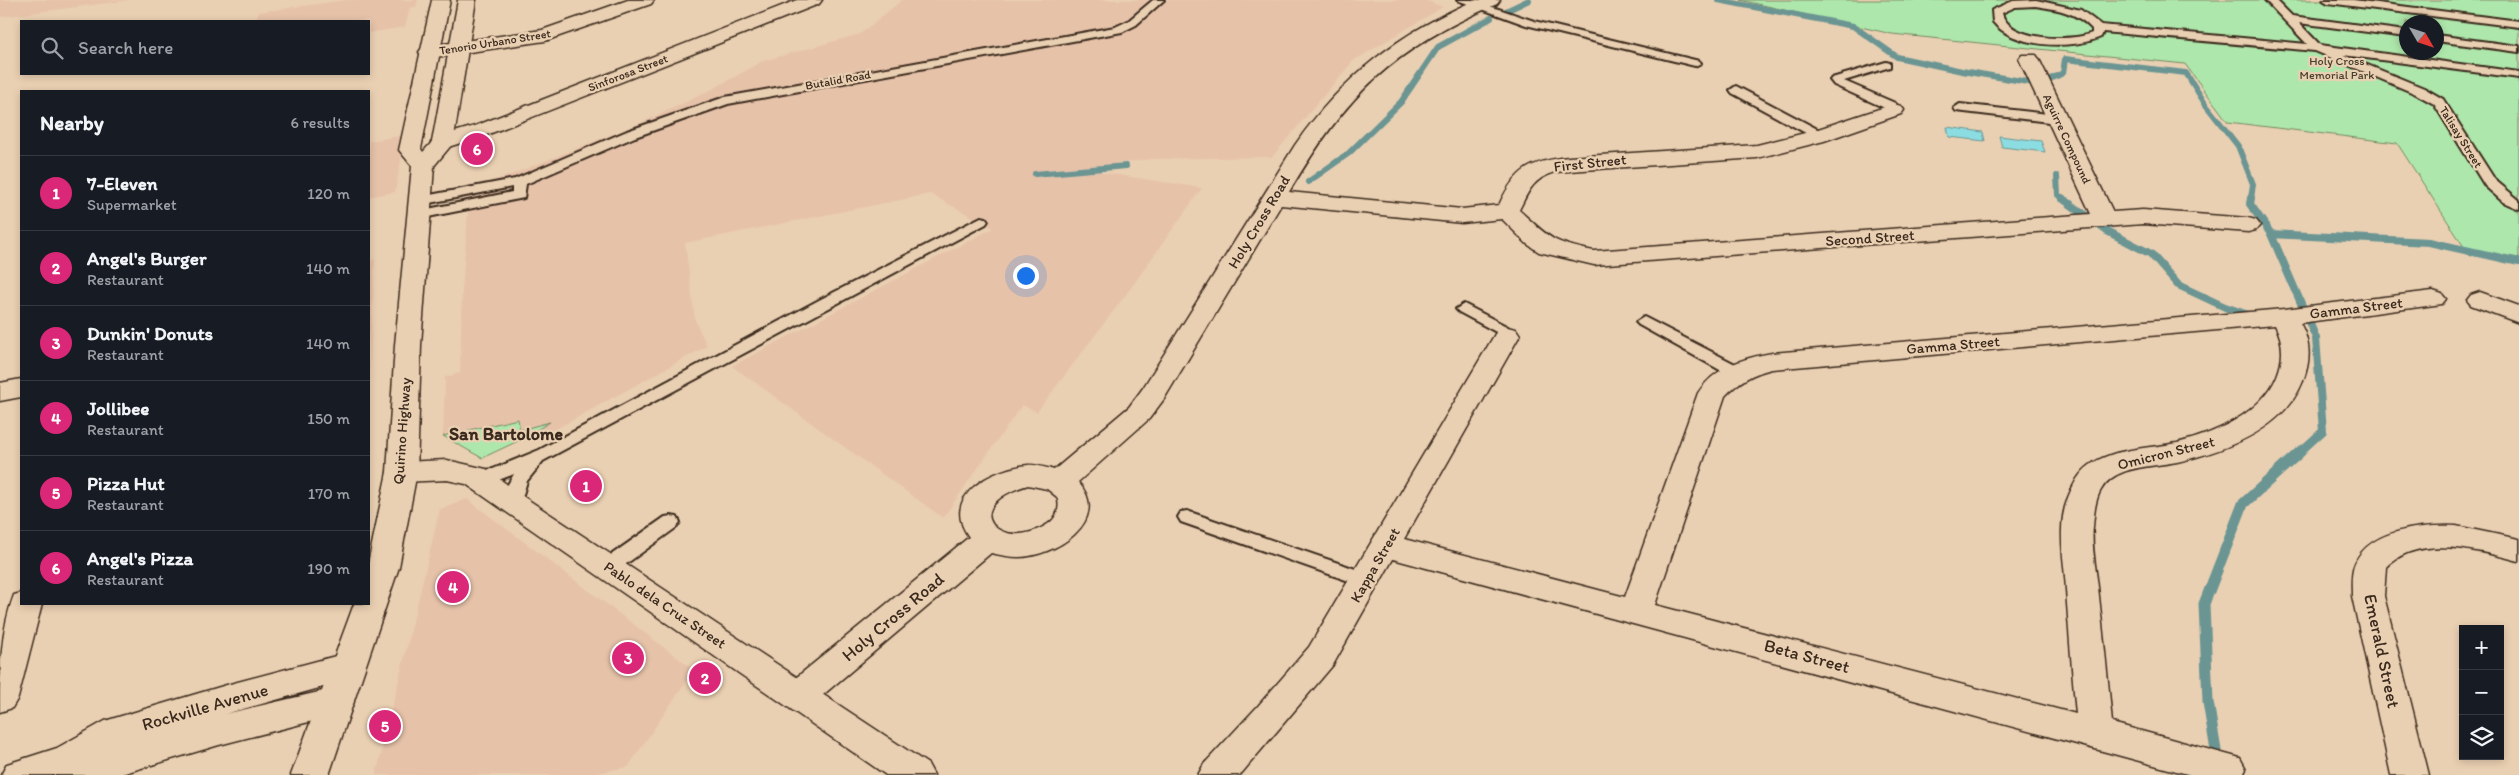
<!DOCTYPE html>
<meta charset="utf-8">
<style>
body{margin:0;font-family:Itim,sans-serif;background:#242831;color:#f1f3f6}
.controls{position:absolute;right:15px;bottom:15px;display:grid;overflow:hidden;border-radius:0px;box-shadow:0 2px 8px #0003}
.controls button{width:45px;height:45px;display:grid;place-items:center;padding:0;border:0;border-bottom:1px solid #363941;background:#171b24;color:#f1f3f6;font:25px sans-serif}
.compass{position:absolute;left:2399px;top:15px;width:45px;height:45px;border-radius:50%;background:#171b24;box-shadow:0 2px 8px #0003;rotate:129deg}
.you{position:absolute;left:1025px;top:275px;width:18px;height:18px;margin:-12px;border:4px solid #fff;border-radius:50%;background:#1a73e8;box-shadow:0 0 0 8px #1a73e833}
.badge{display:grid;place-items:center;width:32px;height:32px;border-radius:50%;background:#db2777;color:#fff;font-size:16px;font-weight:700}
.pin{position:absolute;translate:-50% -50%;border:2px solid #fff;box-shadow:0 1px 5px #0006}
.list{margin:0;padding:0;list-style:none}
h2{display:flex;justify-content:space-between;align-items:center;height:65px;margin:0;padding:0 20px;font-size:21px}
h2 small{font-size:16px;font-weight:400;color:#9ea1a6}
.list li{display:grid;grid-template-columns:32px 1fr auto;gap:15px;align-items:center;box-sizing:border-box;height:75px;padding:0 20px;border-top:1px solid #363941}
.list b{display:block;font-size:19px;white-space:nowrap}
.list p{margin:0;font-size:16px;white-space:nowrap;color:#9ea1a6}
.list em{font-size:16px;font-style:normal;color:#9ea1a6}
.icon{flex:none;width:28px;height:28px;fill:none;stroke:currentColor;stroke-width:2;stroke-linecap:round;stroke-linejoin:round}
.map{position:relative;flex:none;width:2519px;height:775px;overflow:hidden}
.search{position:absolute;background:#171b24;box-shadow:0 2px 8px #0003;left:20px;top:20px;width:350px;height:55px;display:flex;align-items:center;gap:12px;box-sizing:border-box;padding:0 18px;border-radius:0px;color:#9ea1a6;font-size:19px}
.panel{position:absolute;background:#171b24;box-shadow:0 2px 8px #0003;left:20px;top:90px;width:350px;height:515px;border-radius:0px}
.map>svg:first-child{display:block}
.built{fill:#e6c2a9}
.green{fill:#aee7ab;stroke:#748864;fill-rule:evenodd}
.water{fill:#8bdde1;stroke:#6b9593}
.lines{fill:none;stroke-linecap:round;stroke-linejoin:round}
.stream-far2{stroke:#6b9593;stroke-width:6}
.stream-far1{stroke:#6b9593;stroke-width:8}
.stream{stroke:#6b9593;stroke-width:11}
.lane-casing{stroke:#3b2a1e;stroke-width:4}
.street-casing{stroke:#3b2a1e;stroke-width:3}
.secondary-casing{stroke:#3b2a1e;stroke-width:3}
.primary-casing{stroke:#3b2a1e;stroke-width:3}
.lane{fill:#ead0b2;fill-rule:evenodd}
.street{fill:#ead0b2;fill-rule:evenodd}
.secondary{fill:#ead0b2;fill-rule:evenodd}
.primary{fill:#ead0b2;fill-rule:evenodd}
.labels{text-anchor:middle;stroke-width:4.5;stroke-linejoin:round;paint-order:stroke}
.far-street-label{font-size:12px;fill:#3b2a1e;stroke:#ead0b2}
.far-park-label{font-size:12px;fill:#463d2c;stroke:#ead0b2}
.street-label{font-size:15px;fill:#3b2a1e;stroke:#ead0b2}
.quarter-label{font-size:18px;font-weight:bold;fill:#3b2a1e;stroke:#ead0b2}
.near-street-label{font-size:18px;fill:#3b2a1e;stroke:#ead0b2}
</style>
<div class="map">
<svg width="2519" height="775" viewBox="0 0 2519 775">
<rect width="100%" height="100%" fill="#ead0b2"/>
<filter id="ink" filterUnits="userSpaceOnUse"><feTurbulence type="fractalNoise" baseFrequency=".02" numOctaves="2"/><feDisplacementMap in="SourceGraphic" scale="10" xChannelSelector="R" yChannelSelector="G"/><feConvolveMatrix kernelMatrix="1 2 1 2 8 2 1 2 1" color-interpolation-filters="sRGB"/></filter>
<g filter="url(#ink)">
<path class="built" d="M0,0H130L0,17Z
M346,0H418L416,7L410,8L405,27L369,33V21H255L259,12Z
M902,0H1425L1443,7L1353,61L1272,157L1152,159L1118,163L1099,172L1202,188L1130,289L1037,412L1022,405L943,518L732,366L993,228L930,194L685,243L695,320L707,346L536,440L518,441L482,458L443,436L445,377L460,373L462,289L470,187L505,177L643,122L707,92L763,61L860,34Z
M406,135L395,192L369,197V141Z
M375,259L369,376V261Z
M467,499L694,670L628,767L587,775H376L440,509Z"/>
<path class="green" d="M1740,0H2519V258L2466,250L2397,143L2228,122L2185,64L1892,34ZM2406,22H2436V52H2406Z
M518,419L520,430L550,422L518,441L482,458L443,436Z"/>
<path class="water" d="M1947,127L1983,132L1985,141L1949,137Z
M1999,136L2041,141L2045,152L2002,147Z"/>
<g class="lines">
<path class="stream-far2" d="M1718,0L1853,26L1897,57L1962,71L2040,84L2063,73L2065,59L2186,73L2206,105L2238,146L2253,184L2251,199
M1504,12L1529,0
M1035,174L1126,166
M2057,176L2058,195L2063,199
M1308,182L1349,153L1401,102L1438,47L1491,18"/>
<path class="stream-far1" d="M2062,198L2107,231L2151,254L2178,285L2225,307L2251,316
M2251,198L2250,204L2271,234L2429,242L2519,262
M2271,234L2316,338L2323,431L2300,452"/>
<path class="stream" d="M2220,775L2208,702L2204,604L2243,504L2301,451"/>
<defs>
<path id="lane" d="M1153,0H1164L1136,25L1122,32L728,104L635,137L526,184L524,198L418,219L411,215L418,211L512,192V187L419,205L412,201L414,198L515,179L627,131L725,97L1115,27L1128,21Z
M1457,0H1472L1534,21L1699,61L1701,63L1695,66L1526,25Z
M2036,0L2081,10L2101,25L2307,44L2265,0H2276L2292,16L2406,31V37L2299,23L2320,45L2519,72V78L2343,55L2424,88L2443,99L2495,180L2519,200V209L2503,202L2485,186L2434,104L2416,94L2315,51L2103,32L2101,37C2072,50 2014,48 1993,22L1992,10L2013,1ZM2035,6C2056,9 2077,12 2092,29V33C2071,42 2008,41 2002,13L2015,7Z
M2323,0H2353L2519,21V27L2328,3Z
M2436,35L2519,46V52L2436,41Z
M1886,62L1890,63V67L1844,81L1895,103L1900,110L1898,113H1890L1887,109L1834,85L1830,80L1832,78Z
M1736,86L1823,132L1825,135L1823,138H1815L1732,93L1730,90Z
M1960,104L2057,115L2063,119L2057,123L1956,111L1954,108Z
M981,217L986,218L988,221L986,224L543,461L527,481L519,508L513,510L507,508L504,504L507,486L514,474C500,480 485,485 469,480L466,476L469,472L493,469L539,450L819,300Z
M1464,304L1508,327L1515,335L1507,340L1502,338L1498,333L1459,312L1456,309Z
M1644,317L1741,367L1743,371L1735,376L1729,375L1639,325L1636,322Z
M1187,511L1373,575L1376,580L1373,585L1366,587L1181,522L1178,517L1181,512Z
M671,516L677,517L680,522L677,527L615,572L608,574L601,572L599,567L601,562L665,517Z"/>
<path id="street" d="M628,0H654L651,4L545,41L429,58L422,56L419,52L422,48L429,46L542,30Z
M797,0H822L819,4L489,134L442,149L434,148L431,143L434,138L475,126Z
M1476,0H1500L1497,4C1391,50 1348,93 1289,192L1462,209L1499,205C1515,170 1530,161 1569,157L1757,145L1809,132L1894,104L1901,106L1904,110L1901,114L1824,141L1757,158L1555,172C1533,179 1529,190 1519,210C1551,239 1550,242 1594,251L2091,214L2019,59L2022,55H2036L2039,59L2113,212L2143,210L2248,218L2256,220L2260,225L2256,230L2248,232L2143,224L1594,265L1539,252L1527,244L1502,219L1462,223L1281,205L1164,399L1149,419L1078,482C1113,521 1054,557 1018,557C1009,557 1000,555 991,553L811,705L799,709L787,705L781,695L787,685L969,537C939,496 992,469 1028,465C1036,464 1046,468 1054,470L1129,407L1143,388L1295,145C1343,76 1399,33 1476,0ZM1028,485L1047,489L1057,497C1061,507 1057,518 1048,524C1001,555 954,507 1028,485Z
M2433,291L2442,294L2446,299L2442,304L2300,323C2311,343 2311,360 2303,381C2284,430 2224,451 2177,462C2153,467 2115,465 2101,490C2095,500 2094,515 2093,527C2091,546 2096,568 2098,587C2103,633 2108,678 2112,723L2240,758L2246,769L2243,775H2191L1393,559L1333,665L1240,775H1198L1204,764L1258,706L1309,647L1498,329L1507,327L1516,329L1520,335L1404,539L1625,597L1698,393C1715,367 1743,358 1772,353L2284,309ZM2275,325C2284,342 2284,359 2277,376C2262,413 2214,434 2177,443C2144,450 2097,447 2077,479C2068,494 2062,512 2062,529C2061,549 2065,570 2066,590C2069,631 2072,673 2076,714L1655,605L1725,396C1738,382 1753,373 1772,369Z
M2480,292L2519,306V323L2471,305L2467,300L2471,295Z
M21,379V397L0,401V383Z
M2456,526L2519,539V561C2480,551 2419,533 2386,567L2384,596L2429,775H2391L2352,596C2352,587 2351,578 2353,569C2364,529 2423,525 2456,526Z
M21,593V604H42L18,698L12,708L0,712C0,673 0,631 14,595Z
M347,653L359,657L364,667L359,677L225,714L336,688L348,692L354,702L348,712L219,745L118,775H1L7,764L57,748L105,721L118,717L230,684Z"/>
<path id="secondary" d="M447,460L486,469L524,497L928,764L934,775H886L466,484L447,480L402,482L392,479L387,472L392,465L402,462Z"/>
<path id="primary" d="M432,0H450L421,149L423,152L432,142L458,0H476L453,143L434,166L421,345L417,472L399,567L329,775H291L354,604H369V559L387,472L395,345L412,166L399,150Z"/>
</defs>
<use href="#lane" class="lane-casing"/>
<use href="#street" class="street-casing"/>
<use href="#secondary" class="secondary-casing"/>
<use href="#primary" class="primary-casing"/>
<use href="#lane" class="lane"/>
<use href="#street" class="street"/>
<use href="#secondary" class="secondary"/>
<use href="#primary" class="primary"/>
</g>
</g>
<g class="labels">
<g class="far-street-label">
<text transform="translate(495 42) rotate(-9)" y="4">Tenorio Urbano Street</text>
<text transform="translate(628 73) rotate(-21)" y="4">Sinforosa Street</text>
<text transform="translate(838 80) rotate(-10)" y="4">Butalid Road</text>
<text transform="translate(2461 137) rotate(58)" y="4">Talisay Street</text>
<text transform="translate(2067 139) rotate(65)" y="4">Aguirre Compound</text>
</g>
<g class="far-park-label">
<text x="2337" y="65">Holy Cross<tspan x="2337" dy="14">Memorial Park</tspan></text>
</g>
<g class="street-label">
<text transform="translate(1590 163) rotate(-6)" y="5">First Street</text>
<text transform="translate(1259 222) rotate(-59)" y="5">Holy Cross Road</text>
<text transform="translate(1870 238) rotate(-4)" y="5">Second Street</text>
<text transform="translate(2356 308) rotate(-7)" y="5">Gamma Street</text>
<text transform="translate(1953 345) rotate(-5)" y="5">Gamma Street</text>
<text transform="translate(402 431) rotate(-86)" y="5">Quirino Highway</text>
<text transform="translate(2166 453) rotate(-14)" y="5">Omicron Street</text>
<text transform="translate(1375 565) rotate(-60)" y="5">Kappa Street</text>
<text transform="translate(665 605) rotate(34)" y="5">Pablo dela Cruz Street</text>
</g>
<g class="quarter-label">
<text x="506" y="440">San Bartolome</text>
</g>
<g class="near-street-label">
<text transform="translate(893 617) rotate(-40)" y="6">Holy Cross Road</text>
<text transform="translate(2382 651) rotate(78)" y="6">Emerald Street</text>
<text transform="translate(1807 656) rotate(15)" y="6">Beta Street</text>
<text transform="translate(205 707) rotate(-16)" y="6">Rockville Avenue</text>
</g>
</g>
</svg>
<div class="controls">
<button>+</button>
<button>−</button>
<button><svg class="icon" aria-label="layers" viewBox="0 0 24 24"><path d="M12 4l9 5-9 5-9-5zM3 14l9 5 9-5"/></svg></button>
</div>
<svg class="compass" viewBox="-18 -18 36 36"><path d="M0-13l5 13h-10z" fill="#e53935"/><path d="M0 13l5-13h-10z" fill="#9ea1a6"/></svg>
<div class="you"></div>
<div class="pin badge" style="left:586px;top:486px">1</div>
<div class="pin badge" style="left:705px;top:678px">2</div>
<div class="pin badge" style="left:628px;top:658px">3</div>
<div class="pin badge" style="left:453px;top:587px">4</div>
<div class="pin badge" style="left:385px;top:726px">5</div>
<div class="pin badge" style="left:477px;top:149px">6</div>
<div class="search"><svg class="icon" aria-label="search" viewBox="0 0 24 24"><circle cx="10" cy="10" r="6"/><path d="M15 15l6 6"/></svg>Search here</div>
<section class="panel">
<h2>Nearby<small>6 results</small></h2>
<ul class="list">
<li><span class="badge">1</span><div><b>7-Eleven</b><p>Supermarket</p></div><em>120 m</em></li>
<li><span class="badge">2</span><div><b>Angel's Burger</b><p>Restaurant</p></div><em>140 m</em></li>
<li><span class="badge">3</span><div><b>Dunkin' Donuts</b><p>Restaurant</p></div><em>140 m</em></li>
<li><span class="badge">4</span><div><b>Jollibee</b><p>Restaurant</p></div><em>150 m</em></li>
<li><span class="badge">5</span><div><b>Pizza Hut</b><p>Restaurant</p></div><em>170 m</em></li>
<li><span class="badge">6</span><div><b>Angel's Pizza</b><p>Restaurant</p></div><em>190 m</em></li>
</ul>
</section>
</div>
